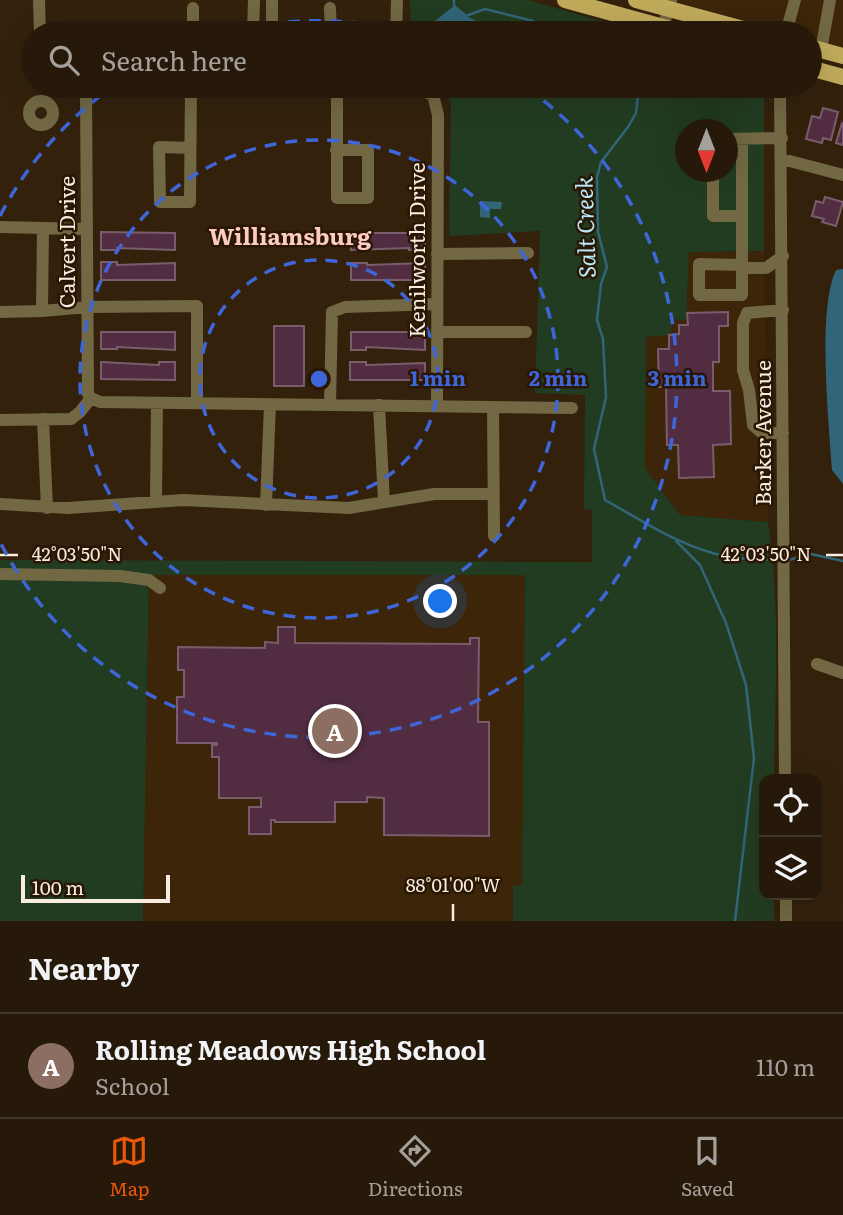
<!DOCTYPE html>
<meta charset="utf-8">
<style>
body{margin:0;font-family:Literata,serif;background:#2e2212;color:#f1f3f6}
.controls{position:absolute;right:21px;bottom:21px;display:grid;overflow:hidden;border-radius:14px;box-shadow:0 7px 28px #0002}
.controls button{width:63px;height:63px;display:grid;place-items:center;padding:0;border:0;border-bottom:2px solid #42382a;background:#261909;color:#f1f3f6;font:35px sans-serif}
.compass{position:absolute;left:675px;top:119px;width:63px;height:63px;border-radius:50%;background:#261909;box-shadow:0 7px 28px #0002;rotate:180deg}
.scale{position:absolute;left:21px;bottom:18px;width:149px;box-sizing:border-box;padding-left:7px;border:4px solid #f9ece0;border-top:0;font-size:19px;line-height:24px;white-space:nowrap;color:#f9ece0;-webkit-text-stroke:5px #291703;paint-order:stroke}
.you{position:absolute;left:441px;top:602px;width:24px;height:24px;margin:-18px;border:5px solid #fff;border-radius:50%;background:#1a73e8;box-shadow:0 0 0 10px #1a73e833}
.badge{display:grid;place-items:center;width:46px;height:46px;border-radius:50%;background:#ea580c;color:#fff;font-size:23px;font-weight:700}
.pin{position:absolute;translate:-50% -50%;border:4px solid #fff;box-shadow:0 2px 7px #0006}
.list{margin:0;padding:0;list-style:none}
h2{display:flex;justify-content:space-between;align-items:center;height:91px;margin:0;padding:0 28px;font-size:30px}
h2 small{font-size:23px;font-weight:400;color:#a4a09c}
.list li{display:grid;grid-template-columns:46px 1fr auto;gap:21px;align-items:center;box-sizing:border-box;height:105px;padding:0 28px;border-top:2px solid #42382a}
.list b{display:block;font-size:26px;white-space:nowrap}
.list p{margin:0;font-size:23px;white-space:nowrap;color:#a4a09c}
.list em{font-size:23px;font-style:normal;color:#a4a09c}
.icon{flex:none;width:38px;height:38px;fill:none;stroke:currentColor;stroke-width:2;stroke-linecap:round;stroke-linejoin:round}
.map{position:relative;flex:none;width:843px;height:921px;overflow:hidden}
.search{position:absolute;background:#261909;box-shadow:0 7px 28px #0002;left:21px;right:21px;top:21px;height:77px;display:flex;align-items:center;gap:18px;box-sizing:border-box;padding:0 24px;border-radius:38px;color:#a4a09c;font-size:26px}
.sheet{height:196px;background:#261909}
nav{display:flex;justify-content:space-around;align-items:center;box-sizing:border-box;height:98px;border-top:2px solid #42382a;background:#261909;font-size:19px;color:#a4a09c}
nav a{display:grid;justify-items:center;gap:4px}
nav .on{color:#ea580c}
.map>svg:first-child{display:block}
.built{fill:#3c2509}
.green{fill:#223c21;fill-rule:evenodd}
.water{fill:#326578}
.lines{fill:none;stroke-linecap:round;stroke-linejoin:round}
.stream{stroke:#326578;stroke-width:2.5}
.building{fill:#522d42;stroke:#795d6d;stroke-width:2}
.minor{stroke:#726843;stroke-width:12}
.major{stroke:#c0ab5b;stroke-width:16}
.ticks{fill:none;stroke:#f9ece0;stroke-width:2.5}
.ring{fill:none;stroke:#3e66d9;stroke-width:3.5;stroke-dasharray:12 9}
.labels{text-anchor:middle;stroke-width:5;stroke-linejoin:round;paint-order:stroke}
.street-label{font-size:21px;fill:#f9ece0;stroke:#291703}
.water-label{font-size:23px;font-style:italic;fill:#b7e7f9;stroke:#291703}
.neighbourhood-label{font-size:23px;font-weight:bold;fill:#fecbc3;stroke:#291703}
.ticks-label{font-size:18px;text-anchor:middle;fill:#f9ece0;stroke:#291703;stroke-width:5;stroke-linejoin:round;paint-order:stroke}
.centre{fill:#3e66d9;stroke:#291703;stroke-width:3.5}
.ring-label{font-size:21px;text-anchor:middle;font-weight:bold;fill:#3e66d9;stroke:#291703;stroke-width:5;stroke-linejoin:round;paint-order:stroke}
</style>
<div class="map">
<svg width="843" height="921" viewBox="0 0 843 921">
<rect width="100%" height="100%" fill="#33210c"/>
<path class="built" d="M669,0H843V49L810,39V33H788Z
M764,251L768,522L679,515L645,468L646,336L671,334V319L689,252Z
M149,575H526L522,886H513V921H143Z"/>
<path class="green" d="M410,0H528L643,33H411Z
M439,86H764V251L689,252L686,320L671,319V335L646,337L645,468L680,515L768,522C781,606 775,694 774,779H764V895H774V921H513V886L522,885L525,575H149L143,921H0V560L592,562V510L584,509L585,395L535,393L540,231L449,236L451,102ZM686,130H728V172H686Z"/>
<path class="water" d="M454,6L466,16L502,33H435V21Z
M480,201L502,202L501,209H490V218L480,217Z
M843,269V484L832,470C829,424 817,309 836,270Z"/>
<g class="lines">
<path class="stream" d="M454,0V6L466,16L485,9L533,21L554,33
M639,86L636,113L628,127L601,162L597,177L598,232L607,267L601,284L597,320L603,339L606,397L594,449L605,500C643,521 681,547 724,556C742,560 760,559 778,560
M676,541L700,565L726,623L746,685L754,758L735,921
M789,560L811,554L843,561"/>
</g>
<path class="building" d="M823,108L838,112L831,140L823,138L822,143L806,139L812,116L820,118Z
M842,123L843,124V145L836,143Z
M825,197L843,202L836,226L822,222L824,219L812,216L816,201L823,203Z
M101,232L175,233V250L117,248V250H101Z
M351,233H425V250H409V248L351,250Z
M101,262H117V265L175,263V280H101Z
M351,263H367V265L425,263V280H351Z
M728,312V326H719V362H713V391H730L731,444L713,445L714,477L679,478L678,445H667L666,387H659L658,349H669V335L679,334V325H688L687,313Z
M274,326H304V386H274Z
M101,332H175V350L117,347V349H101Z
M351,332H425V350L366,347V350H351Z
M101,362L159,365V362H175V380L101,379Z
M350,362H366V365L425,363V380H350Z
M278,627H295V643L470,644V638H479L478,722H489V836L384,835V798L367,797V802H335V822H275V820H271V834H249V807H261V798H219V757H212V745H217V743H177V697H184V670H178V647L265,648V642L278,643Z"/>
<g class="lines">
<path class="minor" d="M39,0L40,33
M193,8V33
M330,8L331,33
M663,27L671,0
M253,33L254,0
M272,33V0
M396,33L397,2
M786,33L795,0
M821,50L830,0
M60,86L74,90L86,91L417,89L433,95L438,115L437,406
M780,86L785,779
M86,91L88,394L91,398L100,402L572,408
M29 113a12 12 0 1 1 24 0a12 12 0 1 1-24 0Z
M728,139L782,138
M742,139V216
M190,148L159,147L160,202H190L191,86
M336,150H368V198H337V89
M782,159L843,175
M713,172V216H742V295H699V264L742,265
M0,227L87,229
M437,254L528,253
M742,268H766L783,256
M783,310L747,313L743,323V370L749,390L753,425L762,433H783
M42,311L43,228
M0,312L42,311L87,307L197,306V403
M437,332H526
M330,405L332,312L345,307L437,304
M379,405L384,502
M493,407L494,536
M43,419L47,508
M0,420L71,419L80,412L91,398
M156,500L157,403
M0,504L68,508L183,500L349,508L434,494H494
M266,505L270,404
M0,574L120,576L149,580L160,588
M817,664L843,673
M786,895V921"/>
<path class="major" d="M565,0L685,33
M636,0L758,33
M810,47L843,56
M810,68L843,77"/>
</g>
<path class="ticks" d="M0,555H18M826,555H843M453,904V921"/>
<g class="ring">
<circle cx="319" cy="379" r="119"/>
<circle cx="319" cy="379" r="239"/>
<path d="M0 216A358 358 0 0 1 111 88M226 33A358 358 0 0 1 412 33M527 88A358 358 0 1 1 0 542"/>
</g>
<g class="labels">
<g class="street-label">
<text transform="translate(68 242) rotate(-90)" y="7">Calvert Drive</text>
<text transform="translate(418 250) rotate(-90)" y="7">Kenilworth Drive</text>
<text transform="translate(764 433) rotate(-90)" y="7">Barker Avenue</text>
</g>
<g class="water-label">
<text transform="translate(586 227) rotate(-92)" y="8">Salt Creek</text>
</g>
<g class="neighbourhood-label">
<text x="290" y="245">Williamsburg</text>
</g>
</g>
<g class="ticks-label">
<text x="766" y="561">42°03'50"N</text>
<text x="77" y="561">42°03'50"N</text>
<text x="453" y="892">88°01'00"W</text>
</g>
<circle cx="319" cy="379" r="10" class="centre"/>
<g class="ring-label">
<text x="438" y="386">1 min</text>
<text x="558" y="386">2 min</text>
<text x="677" y="386">3 min</text>
</g>
</svg>
<div class="controls">
<button><svg class="icon" aria-label="locate" viewBox="0 0 24 24"><circle cx="12" cy="12" r="6"/><path d="M12 2v4M12 18v4M2 12h4M18 12h4"/></svg></button>
<button><svg class="icon" aria-label="layers" viewBox="0 0 24 24"><path d="M12 4l9 5-9 5-9-5zM3 14l9 5 9-5"/></svg></button>
</div>
<svg class="compass" viewBox="-18 -18 36 36"><path d="M0-13l5 13h-10z" fill="#e53935"/><path d="M0 13l5-13h-10z" fill="#a4a09c"/></svg>
<div class="scale">100 m</div>
<div class="you"></div>
<div class="pin badge" style="left:335px;top:731px;background:#8d6e63">A</div>
<div class="search"><svg class="icon" aria-label="search" viewBox="0 0 24 24"><circle cx="10" cy="10" r="6"/><path d="M15 15l6 6"/></svg>Search here</div>
</div>
<section class="sheet">
<h2>Nearby<small></small></h2>
<ul class="list">
<li><span class="badge" style="background:#8d6e63">A</span><div><b>Rolling Meadows High School</b><p>School</p></div><em>110 m</em></li>
</ul>
</section>
<nav>
<a class="on"><svg class="icon" aria-label="map" viewBox="0 0 24 24"><path d="M3 6l6-2 6 2 6-2v14l-6 2-6-2-6 2zM9 4v14M15 6v14"/></svg>Map</a>
<a><svg class="icon" aria-label="directions" viewBox="0 0 24 24"><path d="M12 3l9 9-9 9-9-9zM9 14v-3h6M13 9l2 2-2 2"/></svg>Directions</a>
<a><svg class="icon" aria-label="saved" viewBox="0 0 24 24"><path d="M7 4h10v16l-5-4-5 4z"/></svg>Saved</a>
</nav>
